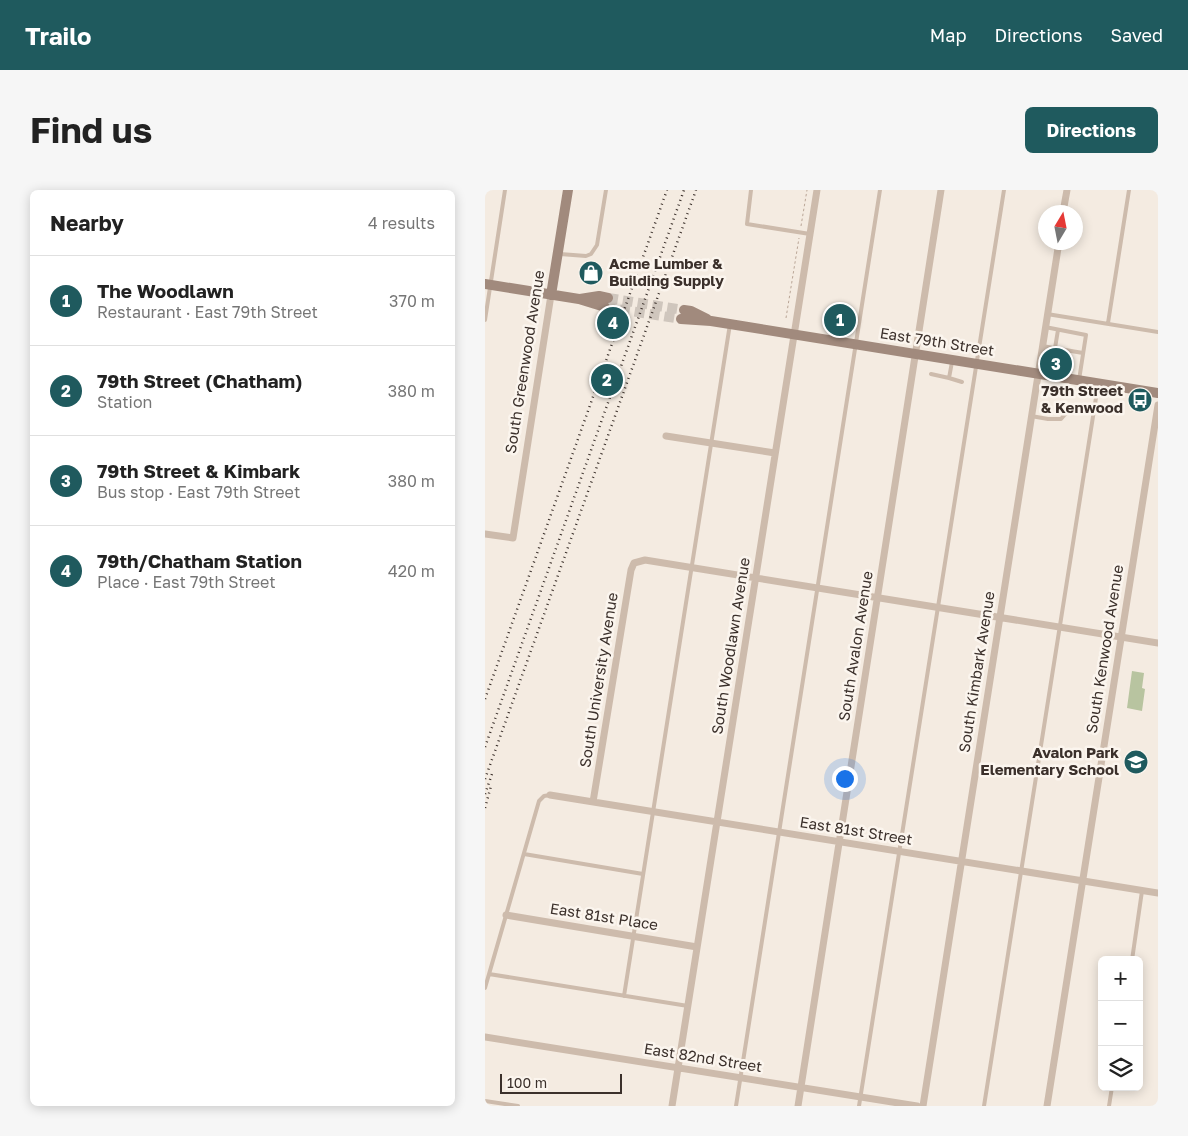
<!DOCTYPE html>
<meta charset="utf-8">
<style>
body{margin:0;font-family:"Golos Text",sans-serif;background:#f6f6f6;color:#222}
.controls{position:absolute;right:15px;bottom:15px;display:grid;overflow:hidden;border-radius:8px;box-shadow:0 2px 12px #0003}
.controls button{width:45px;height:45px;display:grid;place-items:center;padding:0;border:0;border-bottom:1px solid #e0e0e0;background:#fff;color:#222;font:25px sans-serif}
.compass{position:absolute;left:553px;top:15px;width:45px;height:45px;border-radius:50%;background:#fff;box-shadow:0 2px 12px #0003;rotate:10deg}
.scale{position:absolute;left:15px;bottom:12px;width:122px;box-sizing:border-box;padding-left:5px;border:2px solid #3b302b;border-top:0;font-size:14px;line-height:18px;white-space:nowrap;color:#3b302b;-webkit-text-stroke:4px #fbf5ee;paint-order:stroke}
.you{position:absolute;left:359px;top:588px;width:18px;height:18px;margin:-12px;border:4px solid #fff;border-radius:50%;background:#1a73e8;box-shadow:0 0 0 8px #1a73e833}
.badge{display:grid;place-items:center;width:32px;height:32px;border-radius:50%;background:#1f5a5e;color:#fff;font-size:16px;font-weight:700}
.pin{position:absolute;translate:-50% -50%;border:2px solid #fff;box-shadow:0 1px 5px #0006}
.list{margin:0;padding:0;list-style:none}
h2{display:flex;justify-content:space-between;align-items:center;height:65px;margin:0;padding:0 20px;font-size:21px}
h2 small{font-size:16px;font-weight:400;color:#767676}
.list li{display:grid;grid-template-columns:32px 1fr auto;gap:15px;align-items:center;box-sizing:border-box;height:90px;padding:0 20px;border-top:1px solid #e0e0e0}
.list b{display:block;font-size:19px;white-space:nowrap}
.list p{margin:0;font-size:16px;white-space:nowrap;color:#767676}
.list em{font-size:16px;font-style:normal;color:#767676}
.icon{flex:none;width:28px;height:28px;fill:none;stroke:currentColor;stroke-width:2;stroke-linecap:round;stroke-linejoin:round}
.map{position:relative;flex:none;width:673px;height:916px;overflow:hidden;border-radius:8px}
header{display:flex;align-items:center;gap:30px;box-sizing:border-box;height:70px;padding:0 25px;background:#1f5a5e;color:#fff}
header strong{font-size:24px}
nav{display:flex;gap:28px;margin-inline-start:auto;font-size:18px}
.intro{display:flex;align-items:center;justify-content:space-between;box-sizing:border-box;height:120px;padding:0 30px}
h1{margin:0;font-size:35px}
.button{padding:12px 22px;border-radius:8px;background:#1f5a5e;color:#fff;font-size:18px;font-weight:700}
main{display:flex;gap:30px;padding:0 30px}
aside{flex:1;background:#fff;border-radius:8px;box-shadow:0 2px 12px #0003}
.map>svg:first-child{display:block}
.green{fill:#b8c4a0}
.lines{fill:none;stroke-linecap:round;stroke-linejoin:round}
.secondary-tunnel{stroke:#cfc6bd;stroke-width:10;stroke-dasharray:10 5;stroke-linecap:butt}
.path{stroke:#b9a596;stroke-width:1;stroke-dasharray:2.5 2.5;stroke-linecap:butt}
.lane{stroke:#cdbbac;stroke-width:4}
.street{stroke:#cdbbac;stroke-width:7}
.secondary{stroke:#a18a7d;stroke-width:10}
.rail{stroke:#3b302b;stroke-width:2.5;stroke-dasharray:1 4;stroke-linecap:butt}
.labels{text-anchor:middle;stroke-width:5;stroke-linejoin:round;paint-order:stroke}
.poi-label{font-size:15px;font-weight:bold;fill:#3b302b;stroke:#fbf5ee;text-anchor:end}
.street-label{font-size:15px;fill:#3b302b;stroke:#fbf5ee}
</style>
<header>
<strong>Trailo</strong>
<nav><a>Map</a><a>Directions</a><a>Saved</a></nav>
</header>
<div class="intro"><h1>Find us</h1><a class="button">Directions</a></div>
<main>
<aside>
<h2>Nearby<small>4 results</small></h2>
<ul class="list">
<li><span class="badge">1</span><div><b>The Woodlawn</b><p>Restaurant · East 79th Street</p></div><em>370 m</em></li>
<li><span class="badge">2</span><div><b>79th Street (Chatham)</b><p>Station</p></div><em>380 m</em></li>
<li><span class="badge">3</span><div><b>79th Street &amp; Kimbark</b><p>Bus stop · East 79th Street</p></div><em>380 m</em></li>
<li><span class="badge">4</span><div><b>79th/Chatham Station</b><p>Place · East 79th Street</p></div><em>420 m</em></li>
</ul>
</aside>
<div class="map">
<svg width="673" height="916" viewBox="0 0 673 916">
<rect width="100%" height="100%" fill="#f4ebe1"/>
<path class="green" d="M647,481L659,483L657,498L660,499L657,521L642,518Z"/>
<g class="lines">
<path class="secondary-tunnel" d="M123,108L199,120
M120,117L196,129"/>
<path class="path" d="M316,36L322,0
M301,128L314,48"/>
<path class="lane" d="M266,0L262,34L325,44
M75,64L101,66L106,64L112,55L121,0
M562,124L673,142
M0,130L20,0
M623,133L644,0
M560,137L601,145L594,190
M557,156L598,163
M570,158L573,140
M467,172L464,188L477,192
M446,184L464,188
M546,226L563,229H576L582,222
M39,664L158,684
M647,770L657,701
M4,784L203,816
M0,798L54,611L59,606L65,605
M139,806L245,134
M0,911L33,916
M251,916L395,0
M374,916L519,0
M499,916L613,195
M624,916L627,897"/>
<path class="street" d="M578,22L582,0
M181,246L290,263
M0,344L28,348L66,105
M65,605L673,703
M108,612L146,380L149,373L160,370L673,453
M21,725L212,757
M0,847L432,916
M187,916L332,0
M313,916L456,0
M438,916L574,52
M562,916L673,215"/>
<path class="secondary" d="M0,94L94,109L120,117
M66,105L83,0
M95,109L114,106L123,108
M199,120L206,121L222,129
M196,129L226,131L673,203"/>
<path class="rail" d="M0,509L182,0
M0,557L199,0
M0,589L211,0
M0,604L7,584
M0,618L6,596"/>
</g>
<defs>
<symbol id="shop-disc" viewBox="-11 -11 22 22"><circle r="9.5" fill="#1f5a5e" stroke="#fbf5ee"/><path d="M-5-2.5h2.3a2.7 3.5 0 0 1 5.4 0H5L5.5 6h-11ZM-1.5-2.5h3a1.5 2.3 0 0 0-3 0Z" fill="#fff"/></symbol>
<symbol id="bus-disc" viewBox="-11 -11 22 22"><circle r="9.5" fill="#1f5a5e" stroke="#fbf5ee"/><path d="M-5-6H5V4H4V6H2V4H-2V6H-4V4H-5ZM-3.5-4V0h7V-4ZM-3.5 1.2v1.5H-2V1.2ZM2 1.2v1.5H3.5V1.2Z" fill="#fff"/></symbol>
<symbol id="school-disc" viewBox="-11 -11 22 22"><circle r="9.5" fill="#1f5a5e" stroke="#fbf5ee"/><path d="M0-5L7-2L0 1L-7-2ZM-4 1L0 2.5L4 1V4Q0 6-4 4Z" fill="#fff"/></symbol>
</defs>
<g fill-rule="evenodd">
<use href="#shop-disc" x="92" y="69" width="28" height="28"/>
<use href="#bus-disc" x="641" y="196" width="28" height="28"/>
<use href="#school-disc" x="637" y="558" width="28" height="28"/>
</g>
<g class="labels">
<g class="poi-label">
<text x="124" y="79" text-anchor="start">Acme Lumber &amp;<tspan x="124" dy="17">Building Supply</tspan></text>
<text x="638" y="206">79th Street<tspan x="638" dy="17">&amp; Kenwood</tspan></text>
<text x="634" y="568">Avalon Park<tspan x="634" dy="17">Elementary School</tspan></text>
</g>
<g class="street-label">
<text transform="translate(452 152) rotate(9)" y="5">East 79th Street</text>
<text transform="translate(40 172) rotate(-81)" y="5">South Greenwood Avenue</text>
<text transform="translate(246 456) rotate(-81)" y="5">South Woodlawn Avenue</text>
<text transform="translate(371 456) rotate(-81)" y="5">South Avalon Avenue</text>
<text transform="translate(620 459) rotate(-81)" y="5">South Kenwood Avenue</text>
<text transform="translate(492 482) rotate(-81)" y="5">South Kimbark Avenue</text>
<text transform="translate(114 490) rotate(-81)" y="5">South University Avenue</text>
<text transform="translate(371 641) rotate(9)" y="5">East 81st Street</text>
<text transform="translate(119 727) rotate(9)" y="5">East 81st Place</text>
<text transform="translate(218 868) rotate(9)" y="5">East 82nd Street</text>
</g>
</g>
</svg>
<div class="controls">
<button>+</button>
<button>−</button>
<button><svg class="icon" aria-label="layers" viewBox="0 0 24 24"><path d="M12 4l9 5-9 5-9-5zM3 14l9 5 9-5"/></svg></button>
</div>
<svg class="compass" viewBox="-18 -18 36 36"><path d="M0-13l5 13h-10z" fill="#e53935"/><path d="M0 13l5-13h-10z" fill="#767676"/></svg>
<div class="scale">100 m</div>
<div class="you"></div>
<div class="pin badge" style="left:355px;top:130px">1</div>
<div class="pin badge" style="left:122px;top:190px">2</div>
<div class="pin badge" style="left:571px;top:174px">3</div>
<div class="pin badge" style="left:128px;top:133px">4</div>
</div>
</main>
